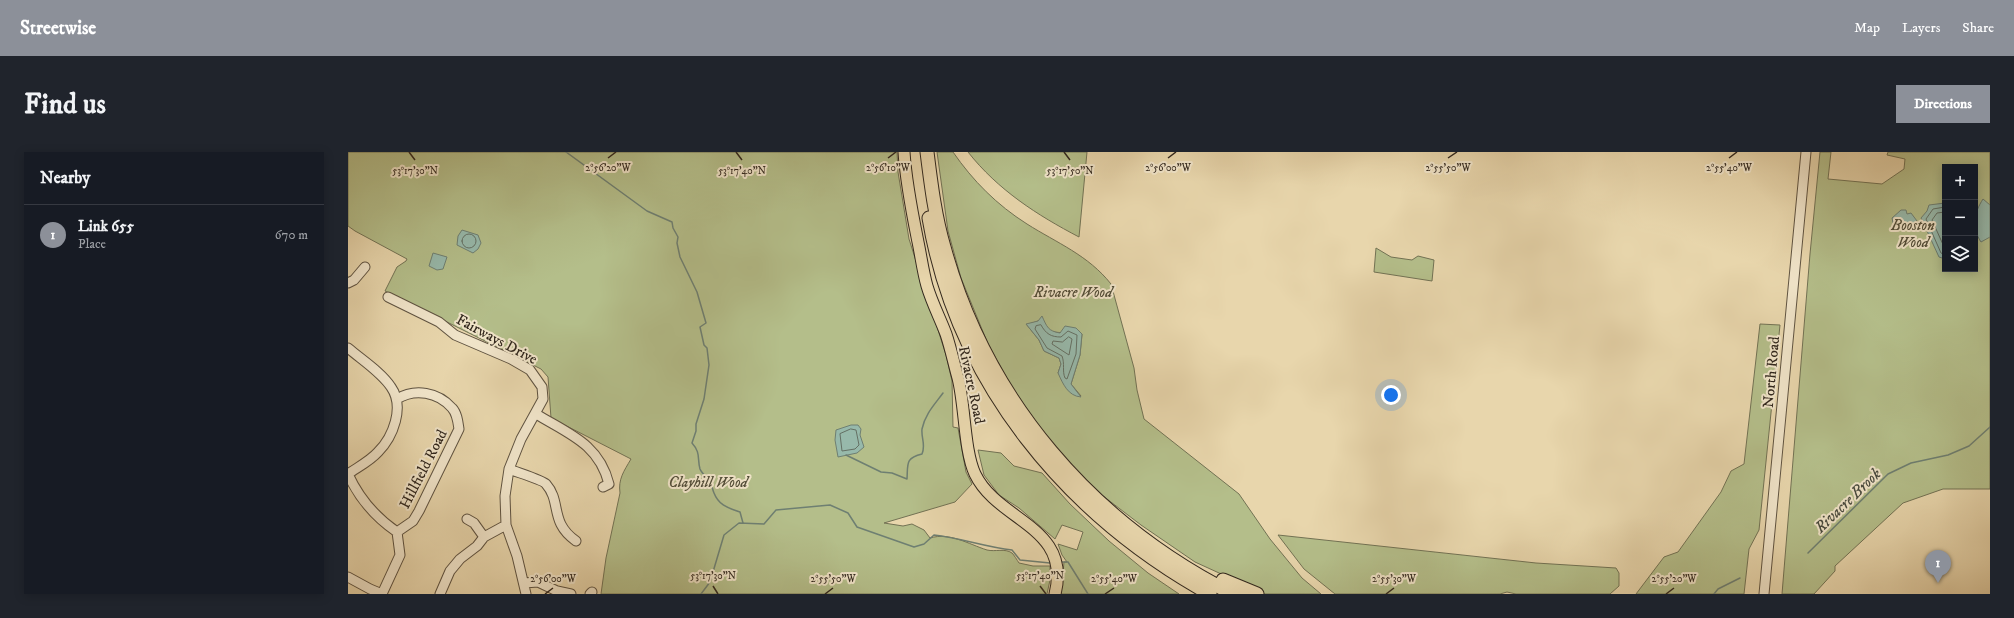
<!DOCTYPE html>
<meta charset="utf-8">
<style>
body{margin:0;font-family:"IM FELL DW Pica",serif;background:#20242c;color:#f1f3f6}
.controls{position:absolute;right:12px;top:12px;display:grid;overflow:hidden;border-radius:0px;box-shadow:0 2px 10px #0003}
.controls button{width:36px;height:36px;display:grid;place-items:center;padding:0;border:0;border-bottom:1px solid #363941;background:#171b24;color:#f1f3f6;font:20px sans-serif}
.you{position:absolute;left:1043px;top:243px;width:14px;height:14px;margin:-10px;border:3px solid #fff;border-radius:50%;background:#1a73e8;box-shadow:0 0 0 6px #1a73e833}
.badge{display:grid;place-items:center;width:26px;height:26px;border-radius:50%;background:#8c9099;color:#fff;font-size:13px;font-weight:700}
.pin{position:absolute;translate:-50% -33px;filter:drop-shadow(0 1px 2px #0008)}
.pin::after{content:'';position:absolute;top:21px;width:14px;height:12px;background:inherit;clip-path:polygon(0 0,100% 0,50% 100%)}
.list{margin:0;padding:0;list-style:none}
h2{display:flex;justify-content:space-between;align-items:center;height:52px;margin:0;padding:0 16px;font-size:17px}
h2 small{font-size:13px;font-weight:400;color:#9ea1a6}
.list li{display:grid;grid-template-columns:26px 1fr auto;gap:12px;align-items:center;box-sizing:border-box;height:60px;padding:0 16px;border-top:1px solid #363941}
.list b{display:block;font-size:15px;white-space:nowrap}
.list p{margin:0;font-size:13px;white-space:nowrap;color:#9ea1a6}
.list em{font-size:13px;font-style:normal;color:#9ea1a6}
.icon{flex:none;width:22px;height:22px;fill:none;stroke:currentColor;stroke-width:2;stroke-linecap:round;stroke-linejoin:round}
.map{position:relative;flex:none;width:1642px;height:442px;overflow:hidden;border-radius:0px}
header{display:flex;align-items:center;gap:24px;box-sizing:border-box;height:56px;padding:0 20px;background:#8c9099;color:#fff}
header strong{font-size:19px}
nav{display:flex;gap:22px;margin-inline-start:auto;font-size:14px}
.intro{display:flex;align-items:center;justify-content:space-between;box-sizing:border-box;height:96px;padding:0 24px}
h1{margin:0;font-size:28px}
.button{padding:10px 18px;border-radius:0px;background:#8c9099;color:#fff;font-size:14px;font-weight:700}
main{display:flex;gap:24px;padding:0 24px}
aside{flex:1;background:#171b24;border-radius:0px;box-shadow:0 2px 10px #0003}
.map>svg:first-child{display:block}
.green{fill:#b4be8a;stroke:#727254;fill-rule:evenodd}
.water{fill:#97b9ab;stroke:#6e7f72}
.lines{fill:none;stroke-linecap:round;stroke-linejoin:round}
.shore{stroke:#647064;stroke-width:1}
.stream{stroke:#6e7f72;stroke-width:1.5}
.minor-casing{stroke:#5f5341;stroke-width:11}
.major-casing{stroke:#31271d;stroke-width:13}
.highway-casing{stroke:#31271d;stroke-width:15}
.minor{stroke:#f0e4c9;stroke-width:9}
.major{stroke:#e8d6ac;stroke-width:11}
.highway{stroke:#e8d6ac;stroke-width:13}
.ticks{fill:none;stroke:#31271d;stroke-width:1.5}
.labels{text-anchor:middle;stroke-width:4;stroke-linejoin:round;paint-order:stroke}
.park-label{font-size:15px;font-style:italic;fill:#524d38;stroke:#f0e4c9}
.street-label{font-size:15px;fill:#31271d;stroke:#f0e4c9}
.water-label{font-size:16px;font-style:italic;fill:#4a4c40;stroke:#f0e4c9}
.ticks-label{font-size:10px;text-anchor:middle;fill:#31271d;stroke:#f0e4c9;stroke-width:4;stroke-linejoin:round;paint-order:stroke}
</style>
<header>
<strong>Streetwise</strong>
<nav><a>Map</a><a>Layers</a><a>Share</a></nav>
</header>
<div class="intro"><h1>Find us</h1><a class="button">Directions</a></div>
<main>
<aside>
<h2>Nearby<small></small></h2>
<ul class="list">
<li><span class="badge">1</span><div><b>Link 655</b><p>Place</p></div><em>670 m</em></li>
</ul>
</aside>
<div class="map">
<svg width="1642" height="442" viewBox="0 0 1642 442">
<rect width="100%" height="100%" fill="#e8d6ac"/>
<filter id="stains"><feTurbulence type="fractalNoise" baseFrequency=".005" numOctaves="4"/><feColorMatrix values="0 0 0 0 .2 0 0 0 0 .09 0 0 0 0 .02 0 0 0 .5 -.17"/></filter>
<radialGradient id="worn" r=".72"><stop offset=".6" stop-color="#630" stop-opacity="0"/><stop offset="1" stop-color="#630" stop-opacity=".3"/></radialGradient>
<path class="green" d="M0,0H549L550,20L561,87L598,203L604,229L605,275L610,276L618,320L624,332L607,350L536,371L555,374L564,372L576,378L582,386C602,380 620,392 639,398C647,400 657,396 664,401C666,403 669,408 671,411L685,414H702V428L699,442H253L258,406L272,341C270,327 276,319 283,307L203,266L200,225L193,217L37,139L49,115L58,109L59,107L7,79L0,74Z
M589,0H605C625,29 649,53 679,72C709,91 740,103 763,132L786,216L789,238L796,267L891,342L922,387L954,426L973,442H917L847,410L793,373L742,334L700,287L663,234L640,192L613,126L600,79ZM690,169L704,180L734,182L732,203L723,232L733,244L710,221L713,212L711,206L696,199L691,188L679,173Z
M620,0H739L731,85C689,63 650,38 620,0Z
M1472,0H1483L1480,27L1534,32L1556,17L1557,7L1539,3L1540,0H1642V337H1595L1555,351L1487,414V419L1466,442H1434L1462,102ZM1597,15H1627V117H1597Z
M1028,96L1043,105L1064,108L1070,104L1086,108L1084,129L1026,120Z
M1412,172L1432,173L1411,378L1401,397L1396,442H1288L1316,405L1330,400L1373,340L1383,319L1396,312Z
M630,298L653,301L666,314L694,321L722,352L761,389L800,421L831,442H713L716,410H719L714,403L710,392L729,398L735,380L714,373L707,387L671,356L651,343L636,323Z
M930,383L1188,411L1268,416L1271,421V434L1262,442H1168L1159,440L1152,442H987L956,417Z"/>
<path class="water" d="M1635,47L1642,53V85L1633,90C1623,75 1626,61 1635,47Z
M1597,51V107L1591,105L1573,66L1579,59L1581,53Z
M1553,58H1558L1559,62L1563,61L1569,69L1563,73L1553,68L1549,73L1545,71L1544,66Z
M114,78L130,83L133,91L130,97L125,101L109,93L110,84Z
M85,101L99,105L95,117L89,118L81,114Z
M694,164C699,175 700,179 712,181L717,174L728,176L734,182L732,203L723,232L733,245C720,244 715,232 710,221L713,212L711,206L696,199L691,188L678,172L690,169Z
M503,273H510L513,277L512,283L516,295L509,301L490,305L487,288L488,278Z"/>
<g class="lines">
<path class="shore" d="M1597,55L1585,57L1578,67L1593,101L1597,103
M1597,60L1589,61L1584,68L1597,97
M114 89a7 7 0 1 1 14 0a7 7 0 1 1-14 0Z
M693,173C698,182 703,185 713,185L720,179L729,183L728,202L719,227L717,226C714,219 717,212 714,204L699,196L687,177L688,174Z
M721,185L724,187L721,203L704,192L705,189L714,190Z
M503,277L508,278L511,293L507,297L494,299L492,282Z"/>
<path class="stream" d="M218,0L299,59L324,70L325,76L330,85L329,91L332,105L349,140L358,171L352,175L356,193L359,196L361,213L356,247L348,272V279L344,291C353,301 349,306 352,317C354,322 359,325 362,329C364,332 364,337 366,341C371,354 381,356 392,360L395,371
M498,303L533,320L544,321L559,327C560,312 557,306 574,302C578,293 573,286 574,277C577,262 587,252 595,241
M1460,401L1540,322L1563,311L1600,303L1621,294L1642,275
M712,410H720L740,442
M353,442L362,430L376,383L391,371L416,372L428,358L482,353L500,361L509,375L566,395L576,392L586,383C613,386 637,395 664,398L672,408L702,411
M1366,442L1370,437L1392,426"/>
<defs>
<path id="minor" d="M0,131L6,128L17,115
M40,145L91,170L107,183L163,207L182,218L194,235L195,247L173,287L161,317L157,344L158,373L169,404L178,442
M0,196C14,208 33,220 43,235C57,255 45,285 30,300C22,309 10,315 0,322C11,346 27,365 49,380
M188,262C221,282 251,292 261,332L255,335
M161,317C168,320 195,328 198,332C214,350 201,370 228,389
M119,367L126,371L136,385
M0,425L22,437L34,442
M176,431L190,430L209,439L223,442
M34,442L52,403L49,380L65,369L71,359L111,277C110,270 109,261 104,256C90,240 67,236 49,247
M92,442L102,419L112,407L129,394L136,385L158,373
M242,442L244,440
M1416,442L1458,0"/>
<path id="major" d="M556,0C558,31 564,60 570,90C573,104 575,120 579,134C584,151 592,166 598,182C603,197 606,212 610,226C617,253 616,298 627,322C650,370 724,374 707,442"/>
<path id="highway" d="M579,0C583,32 587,65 596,95C638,249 744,371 885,442
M581,66C609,231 718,362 862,442
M875,428L909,442"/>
</defs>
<use href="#minor" class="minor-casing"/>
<use href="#major" class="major-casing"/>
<use href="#highway" class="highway-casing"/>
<use href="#minor" class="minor"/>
<use href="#major" class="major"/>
<use href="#highway" class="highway"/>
</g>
<path class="ticks" d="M61,0L67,8M388,0L394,8M716,0L722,8M260,6L268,0M540,6L548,0M820,6L828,0M1100,6L1109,0M1381,6L1389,0M365,434L370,442M692,434L698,442M197,442L205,436M477,442L485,436M757,442L766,436M1038,442L1046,436M1318,442L1326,436"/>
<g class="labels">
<g class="park-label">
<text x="1565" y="78">Booston<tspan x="1565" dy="17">Wood</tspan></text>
<text x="725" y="145">Rivacre Wood</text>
<text x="360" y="335">Clayhill Wood</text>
</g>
<g class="street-label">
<text transform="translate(149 187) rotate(28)" y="5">Fairways Drive</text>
<text transform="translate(1423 220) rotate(-85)" y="5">North Road</text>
<text transform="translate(624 233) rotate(78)" y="5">Rivacre Road</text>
<text transform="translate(75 317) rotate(-63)" y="5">Hillfield Road</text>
</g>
<g class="water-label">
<text transform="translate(1499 348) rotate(-44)" y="6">Rivacre Brook</text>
</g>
</g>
<g class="ticks-label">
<text x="540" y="19">2°56'10"W</text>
<text x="260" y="19">2°56'20"W</text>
<text x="820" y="19">2°56'00"W</text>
<text x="1100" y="19">2°55'50"W</text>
<text x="1381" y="19">2°55'40"W</text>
<text x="67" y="22">53°17'30"N</text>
<text x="394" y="22">53°17'40"N</text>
<text x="722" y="22">53°17'50"N</text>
<text x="365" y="427">53°17'30"N</text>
<text x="692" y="427">53°17'40"N</text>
<text x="205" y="430">2°56'00"W</text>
<text x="485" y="430">2°55'50"W</text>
<text x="766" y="430">2°55'40"W</text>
<text x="1046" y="430">2°55'30"W</text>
<text x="1326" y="430">2°55'20"W</text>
</g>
<rect width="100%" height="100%" filter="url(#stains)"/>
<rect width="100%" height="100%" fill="url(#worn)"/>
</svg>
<div class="controls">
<button>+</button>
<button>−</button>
<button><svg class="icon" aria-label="layers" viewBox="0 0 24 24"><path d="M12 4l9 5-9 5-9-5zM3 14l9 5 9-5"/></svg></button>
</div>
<div class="you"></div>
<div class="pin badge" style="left:1590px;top:431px">1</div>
</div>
</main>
